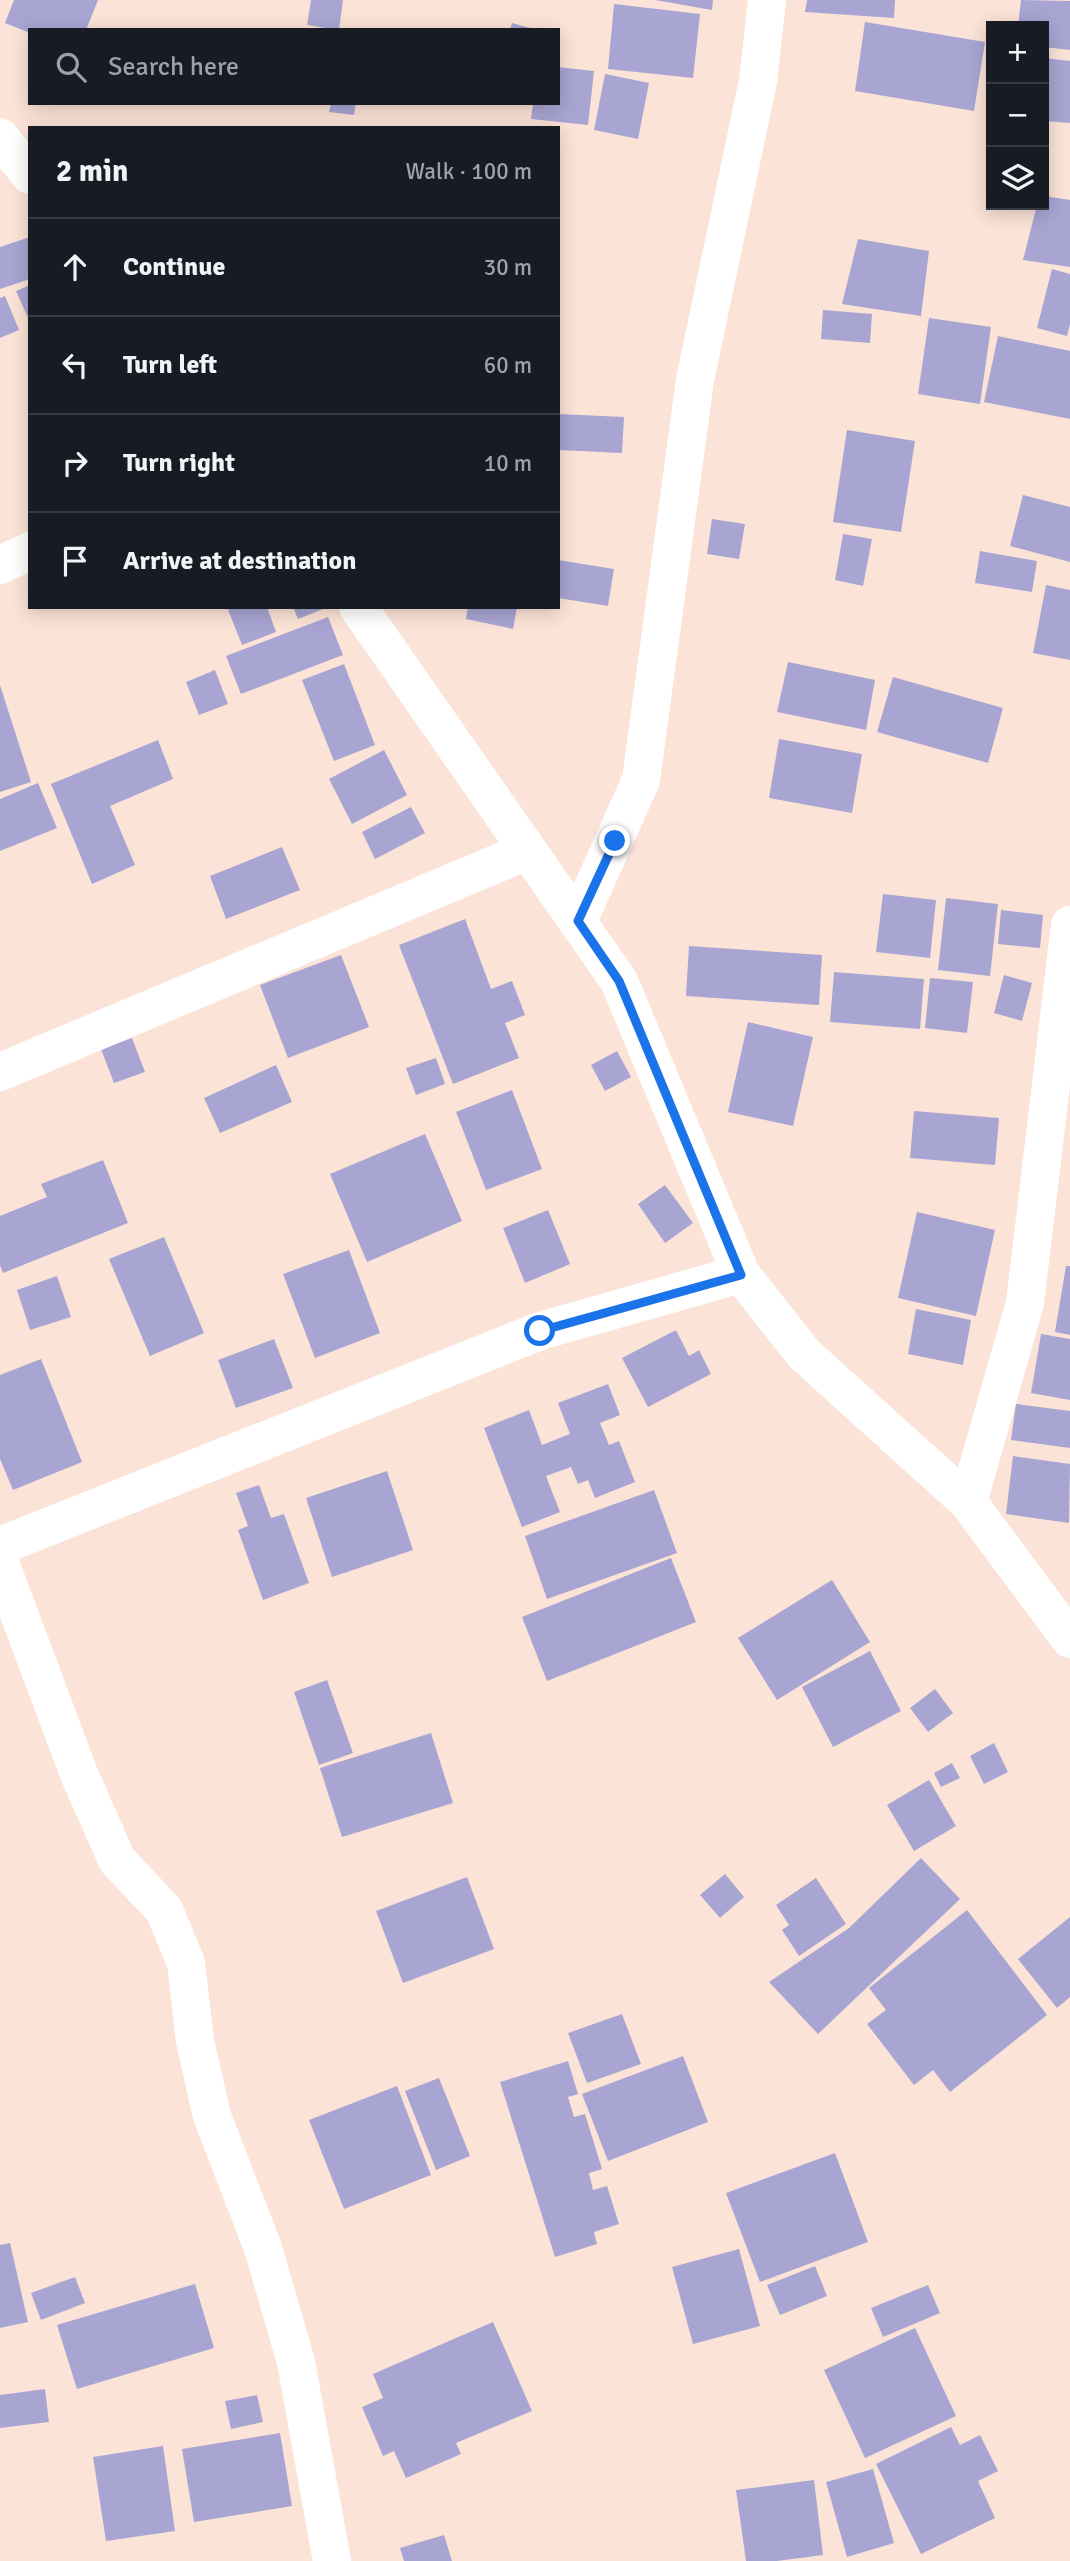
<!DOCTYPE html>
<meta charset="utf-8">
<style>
body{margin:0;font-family:Signika,sans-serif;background:#20242c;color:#f1f3f6}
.controls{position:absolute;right:21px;top:21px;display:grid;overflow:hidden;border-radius:0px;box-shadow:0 4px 18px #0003}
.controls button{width:63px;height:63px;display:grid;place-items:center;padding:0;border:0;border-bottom:2px solid #363941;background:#171b24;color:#f1f3f6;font:35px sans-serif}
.stop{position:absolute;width:21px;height:21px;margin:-16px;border:5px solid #1a73e8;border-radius:50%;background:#fff}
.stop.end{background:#1a73e8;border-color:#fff;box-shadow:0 2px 7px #0008}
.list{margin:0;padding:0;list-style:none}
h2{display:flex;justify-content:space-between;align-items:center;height:91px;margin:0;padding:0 28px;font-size:30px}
h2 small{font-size:23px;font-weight:400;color:#9ea1a6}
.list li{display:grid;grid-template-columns:46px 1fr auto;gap:21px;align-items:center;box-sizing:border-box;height:98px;padding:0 28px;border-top:2px solid #363941}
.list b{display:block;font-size:26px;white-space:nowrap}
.list em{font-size:23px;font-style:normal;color:#9ea1a6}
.icon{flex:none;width:38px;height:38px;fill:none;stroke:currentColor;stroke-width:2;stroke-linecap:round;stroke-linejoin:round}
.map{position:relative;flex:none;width:1070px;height:2561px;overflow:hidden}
.search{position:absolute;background:#171b24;box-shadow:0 4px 18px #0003;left:28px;top:28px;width:532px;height:77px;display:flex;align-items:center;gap:18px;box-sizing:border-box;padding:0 24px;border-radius:0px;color:#9ea1a6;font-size:26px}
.panel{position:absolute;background:#171b24;box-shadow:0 4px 18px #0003;left:28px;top:126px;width:532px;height:483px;border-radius:0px}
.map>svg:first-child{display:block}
.building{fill:#a9a5d3}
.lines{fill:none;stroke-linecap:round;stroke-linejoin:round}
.minor{stroke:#fff;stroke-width:38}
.route{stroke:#1a73e8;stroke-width:9}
</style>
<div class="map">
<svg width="1070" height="2561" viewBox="0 0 1070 2561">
<rect width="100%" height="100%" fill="#fce3d7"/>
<path class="building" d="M14,0H98L86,30H30V33L5,23Z
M311,0H343L339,30L307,25Z
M655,0H713L712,10Z
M807,0H895L894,18L805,12Z
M1021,0L1070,1V50L1044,47V26H1018Z
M614,4L700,14L693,78L608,69Z
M865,22L985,42L974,111L855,91Z
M512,23L534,29V30H510Z
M1044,58L1070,61V123L1044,121Z
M558,67L594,71L588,125L531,119L533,103H558Z
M605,74L649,83L638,139L594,130Z
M331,103H356L354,115L329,112Z
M1044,196L1070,200V267L1023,260L1037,205H1044Z
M30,237V279L0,289V247Z
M858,239L929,251L921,316L842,304Z
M1052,269L1070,274V324L1067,336L1037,328Z
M30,285V322L16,291Z
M5,296L19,330L0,338V298Z
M823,310L872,314L870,343L821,339Z
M929,318L991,327L980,404L918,394Z
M998,336L1070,351V419L984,402Z
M558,414L624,417L622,453L558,450Z
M847,430L915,441L901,532L833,522Z
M1023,495L1070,507V562L1010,546Z
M712,519L745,524L739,559L707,554Z
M843,534L872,539L863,586L835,580Z
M980,551L1037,561L1032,592L975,583Z
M558,560L614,569L608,606L558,598Z
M1046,585L1070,590V660L1033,653Z
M227,607H267L276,632L242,645Z
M293,607H328L298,619Z
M468,607H517L513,629L466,619Z
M328,617L343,655L241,694L226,656Z
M788,662L875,680L866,730L777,712Z
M344,664L375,745L334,761L302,680Z
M215,670L228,704L199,715L186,682Z
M893,677L1003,708L988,763L877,732Z
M0,685L31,782L0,792Z
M779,739L862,754L852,813L769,798Z
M158,740L173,779L110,806L135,865L92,884L51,784Z
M384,750L407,795L352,824L329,779Z
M38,783L57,828L0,851V799Z
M411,807L425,833L375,859L362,832Z
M282,847L300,890L226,919L210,876Z
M883,894L936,900L930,958L876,952Z
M946,898L998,904L990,976L938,970Z
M1001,910L1043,915L1040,948L998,944Z
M465,919L491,989L512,981L525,1015L505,1023L519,1058L453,1084L399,945Z
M689,946L822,955L819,1005L686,996Z
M341,955L369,1027L288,1058L260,985Z
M834,972L924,979L920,1029L830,1022Z
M1004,975L1032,983L1022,1021L994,1013Z
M930,978L973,982L967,1033L925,1028Z
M748,1022L813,1037L793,1126L728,1112Z
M132,1038L145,1072L114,1083L101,1049Z
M617,1051L631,1077L605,1091L591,1065Z
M436,1058L445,1084L416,1095L406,1068Z
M276,1065L292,1102L220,1133L204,1098Z
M512,1090L542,1169L486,1190L456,1112Z
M914,1111L999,1118L995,1165L910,1158Z
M425,1134L462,1221L367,1262L330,1174Z
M103,1160L128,1223L3,1273L0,1265V1216L47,1197L41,1184Z
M665,1185L693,1223L665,1243L638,1204Z
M548,1210L570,1264L525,1283L503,1228Z
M917,1212L995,1230L976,1316L898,1298Z
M164,1237L204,1333L150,1356L109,1259Z
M349,1250L380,1333L315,1358L283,1274Z
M1066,1266H1070V1335L1055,1332Z
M57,1276L71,1317L30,1330L17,1290Z
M916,1309L971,1320L963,1365L908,1354Z
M676,1330L689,1356L699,1350L711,1374L648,1407L622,1358Z
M1041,1334L1070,1339V1400L1031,1393Z
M274,1339L293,1388L236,1408L218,1360Z
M41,1359L82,1462L13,1490L0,1459V1375Z
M608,1384L620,1415L600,1423L609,1445L619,1441L635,1482L595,1498L588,1480L578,1484L571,1467L546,1476L560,1512L522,1527L484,1428L529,1410L542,1445L570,1434L558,1403Z
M1016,1404L1070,1411V1448L1011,1440Z
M1013,1456L1070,1464L1069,1523L1006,1514Z
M387,1471L413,1550L332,1577L306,1498Z
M259,1485L271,1518L284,1514L309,1583L263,1600L238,1530L248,1526L236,1493Z
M654,1490L677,1553L547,1599L525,1536Z
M671,1558L696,1622L547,1681L522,1617Z
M832,1580L870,1642L777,1700L738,1638Z
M870,1651L901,1711L833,1747L802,1687Z
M327,1680L353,1753L319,1765L294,1692Z
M935,1689L953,1713L928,1732L910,1708Z
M431,1733L453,1803L342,1837L320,1768Z
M994,1743L1008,1772L984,1784L970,1756Z
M952,1763L960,1778L941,1787L934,1773Z
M929,1780L956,1826L914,1851L887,1805Z
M921,1858L960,1899L818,2034L769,1982L849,1928Z
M725,1874L744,1897L720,1918L700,1895Z
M467,1877L494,1949L403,1983L376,1911Z
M816,1878L846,1924L799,1956L782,1930L789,1925L776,1905Z
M967,1910L1047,2015L950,2092L933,2070L914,2085L867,2024L886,2010L869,1988Z
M1070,1917V1997L1057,2008L1018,1959Z
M622,2014L641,2064L587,2083L568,2033Z
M683,2056L708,2122L608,2161L582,2094Z
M568,2061L578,2094L568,2097L574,2117L585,2114L602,2169L589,2173L593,2190L607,2186L619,2224L594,2232L597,2244L555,2257L500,2082Z
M439,2078L470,2156L436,2170L405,2091Z
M397,2086L431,2175L344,2209L309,2120Z
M835,2153L868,2242L760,2282L726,2193Z
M10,2243L28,2322L0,2328V2245Z
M739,2249L760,2326L693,2344L672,2267Z
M815,2266L827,2296L780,2315L767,2285Z
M75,2277L85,2303L41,2320L31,2293Z
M195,2284L214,2348L77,2389L57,2325Z
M928,2285L940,2313L883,2337L871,2308Z
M493,2322L532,2411L456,2443L461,2454L406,2478L394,2451L383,2456L362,2407L383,2398L373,2374Z
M915,2328L956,2416L865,2458L824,2370Z
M45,2389L49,2422L0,2428V2395Z
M257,2395L263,2422L231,2429L225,2401Z
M951,2427L960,2445L980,2435L998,2471L978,2481L995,2518L921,2554L876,2464Z
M280,2433L292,2506L194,2522L182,2449Z
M163,2446L175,2531L106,2541L93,2457Z
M873,2469L894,2543L847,2557L826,2482Z
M814,2480L823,2555L777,2561H746L736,2490Z
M444,2535L452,2561H404L400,2548Z"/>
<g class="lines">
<path class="minor" d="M0,137L30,175
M0,565L30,551
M358,607L619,981L741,1274L804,1354L968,1502L1070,1639
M578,921L641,780L695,380L758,81L767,0
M0,1072L527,851
M968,1502L1025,1303L1070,925
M0,1546L540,1331L741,1274
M0,1563L79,1774L117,1860L164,1910L186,1963L195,2041L212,2116L263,2248L296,2362L332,2561"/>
</g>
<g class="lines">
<path class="route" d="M540,1331L741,1275L619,981L578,921L615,841"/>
</g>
</svg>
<div class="controls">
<button>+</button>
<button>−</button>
<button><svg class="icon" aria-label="layers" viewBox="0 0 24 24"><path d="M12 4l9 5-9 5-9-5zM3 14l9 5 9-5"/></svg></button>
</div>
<div class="stop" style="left:540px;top:1331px"></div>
<div class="stop end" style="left:615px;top:841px"></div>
<div class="search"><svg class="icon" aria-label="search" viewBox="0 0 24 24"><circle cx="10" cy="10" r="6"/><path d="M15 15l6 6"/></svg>Search here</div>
<section class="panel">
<h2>2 min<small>Walk · 100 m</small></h2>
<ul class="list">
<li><svg class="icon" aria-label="ahead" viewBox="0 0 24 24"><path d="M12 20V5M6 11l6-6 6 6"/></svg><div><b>Continue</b></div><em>30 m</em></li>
<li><svg class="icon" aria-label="left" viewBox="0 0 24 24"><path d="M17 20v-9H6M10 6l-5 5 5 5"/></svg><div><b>Turn left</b></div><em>60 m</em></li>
<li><svg class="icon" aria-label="right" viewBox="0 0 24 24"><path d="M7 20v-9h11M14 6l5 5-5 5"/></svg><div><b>Turn right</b></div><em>10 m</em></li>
<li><svg class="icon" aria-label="arrive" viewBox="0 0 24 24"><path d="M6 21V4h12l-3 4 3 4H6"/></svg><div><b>Arrive at destination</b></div></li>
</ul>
</section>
</div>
